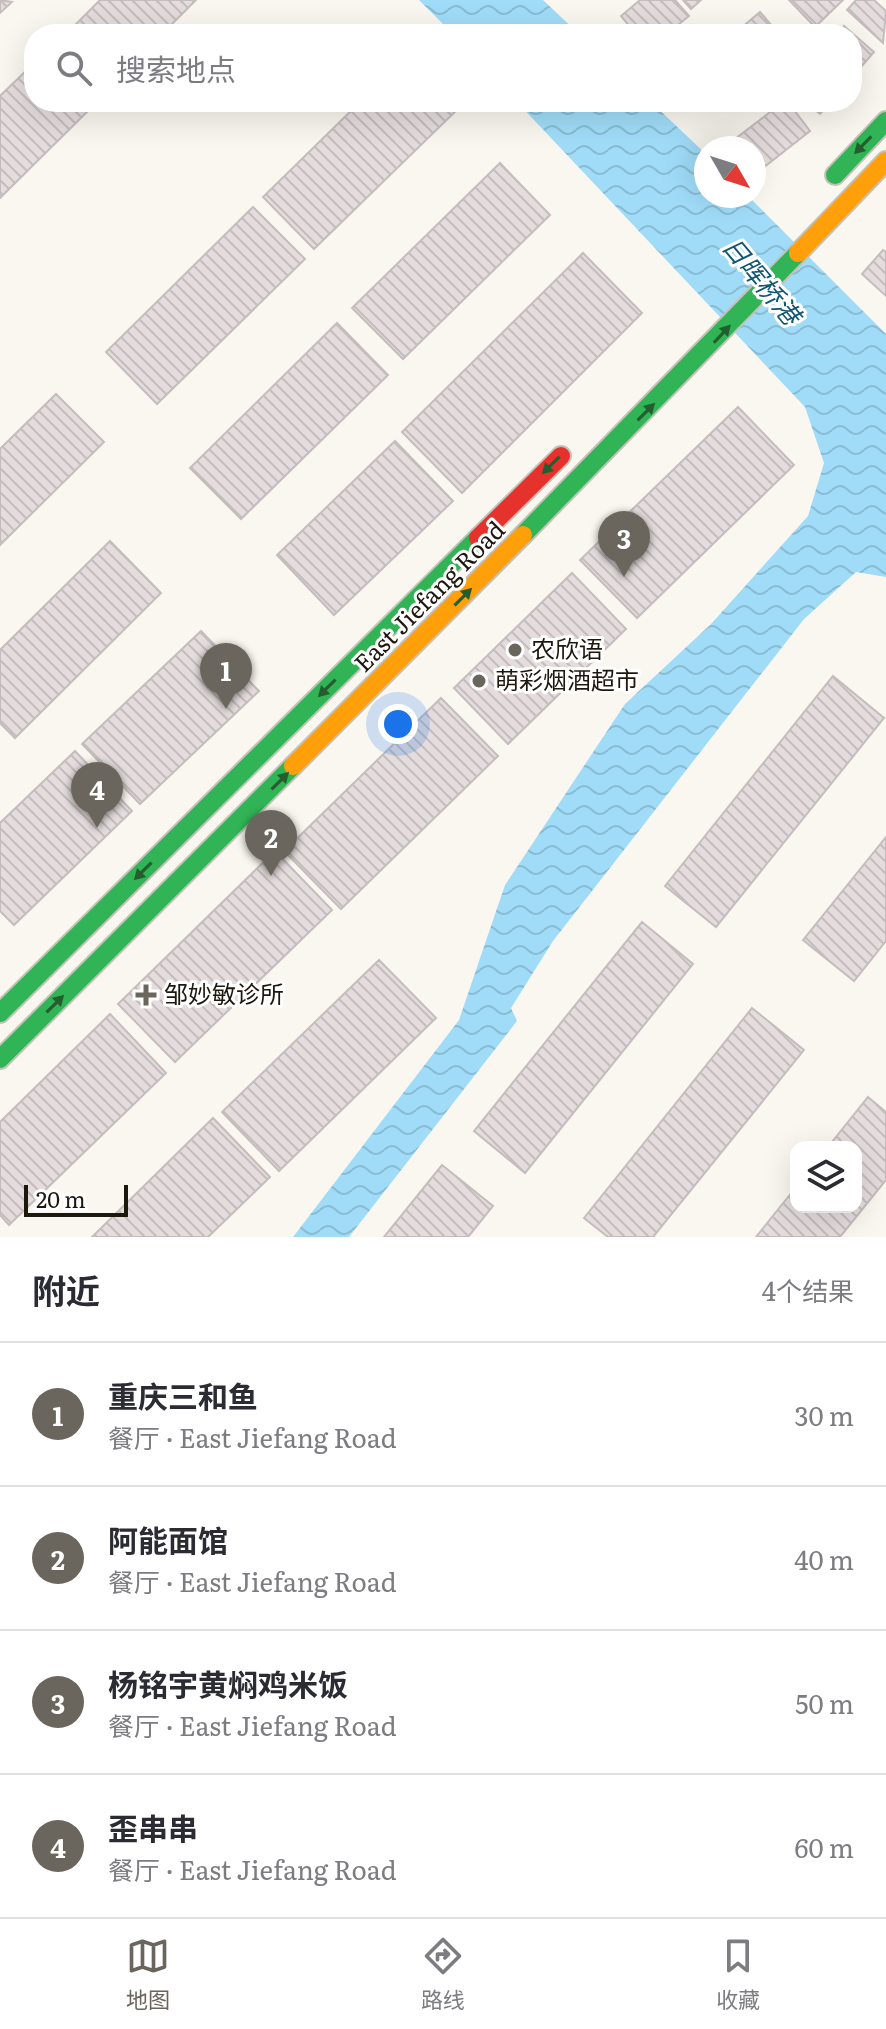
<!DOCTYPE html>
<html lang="zh">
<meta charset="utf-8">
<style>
body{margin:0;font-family:Literata,"Noto Sans SC",serif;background:#f7f7f7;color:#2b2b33}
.controls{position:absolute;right:24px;bottom:24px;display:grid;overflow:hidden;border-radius:16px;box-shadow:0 8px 32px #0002}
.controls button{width:72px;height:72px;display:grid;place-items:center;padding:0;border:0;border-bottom:2px solid #e1e1e2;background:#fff;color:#2b2b33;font:40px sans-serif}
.compass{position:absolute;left:694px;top:136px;width:72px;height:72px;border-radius:50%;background:#fff;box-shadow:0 8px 32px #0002;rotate:129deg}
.scale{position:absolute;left:24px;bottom:20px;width:104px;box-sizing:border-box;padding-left:8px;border:4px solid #1c180e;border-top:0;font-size:22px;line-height:28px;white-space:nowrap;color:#1c180e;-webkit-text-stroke:6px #fff;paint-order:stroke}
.you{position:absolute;left:398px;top:724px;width:28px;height:28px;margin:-20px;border:6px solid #fff;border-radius:50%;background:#1a73e8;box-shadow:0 0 0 12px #1a73e833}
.badge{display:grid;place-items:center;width:52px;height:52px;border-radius:50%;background:#6a665d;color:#fff;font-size:26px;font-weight:700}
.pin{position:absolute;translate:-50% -66px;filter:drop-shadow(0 2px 4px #0008)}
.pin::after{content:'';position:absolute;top:42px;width:28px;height:24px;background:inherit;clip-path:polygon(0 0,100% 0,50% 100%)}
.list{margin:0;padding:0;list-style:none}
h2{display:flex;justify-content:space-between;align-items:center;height:104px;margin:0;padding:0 32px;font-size:34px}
h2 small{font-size:26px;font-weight:400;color:#7c7c81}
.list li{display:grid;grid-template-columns:52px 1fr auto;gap:24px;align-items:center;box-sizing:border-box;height:144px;padding:0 32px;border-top:2px solid #e1e1e2}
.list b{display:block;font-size:30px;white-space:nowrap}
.list p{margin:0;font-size:26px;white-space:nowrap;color:#7c7c81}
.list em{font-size:26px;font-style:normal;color:#7c7c81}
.icon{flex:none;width:44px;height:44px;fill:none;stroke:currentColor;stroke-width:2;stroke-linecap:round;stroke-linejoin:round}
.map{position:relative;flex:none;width:886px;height:1237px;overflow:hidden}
.search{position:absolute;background:#fff;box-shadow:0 8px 32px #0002;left:24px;right:24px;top:24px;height:88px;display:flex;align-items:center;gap:20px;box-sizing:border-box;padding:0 28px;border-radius:32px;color:#7c7c81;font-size:30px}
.sheet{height:680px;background:#fff}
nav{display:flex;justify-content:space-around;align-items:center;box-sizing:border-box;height:112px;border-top:2px solid #e1e1e2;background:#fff;font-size:22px;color:#7c7c81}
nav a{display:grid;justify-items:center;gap:4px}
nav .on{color:#6a665d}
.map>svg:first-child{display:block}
.water{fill:url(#water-waves)}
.building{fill:url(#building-back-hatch);stroke:#c5bdbd;stroke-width:2}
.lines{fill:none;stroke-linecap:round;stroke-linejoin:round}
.fast-casing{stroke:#c4c1b8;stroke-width:22}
.slow-casing{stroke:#c4c1b8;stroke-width:22}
.jam-casing{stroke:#c4c1b8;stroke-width:22}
.fast{stroke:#30b455;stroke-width:18}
.slow{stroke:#ff9f0a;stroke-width:18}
.jam{stroke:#e5322d;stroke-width:18}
.oneway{fill:#255e2e}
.poi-dot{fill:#6a665d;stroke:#fff;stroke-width:3}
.labels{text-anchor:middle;stroke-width:6;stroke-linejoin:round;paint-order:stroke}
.street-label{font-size:24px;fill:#1c180e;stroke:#fff}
.poi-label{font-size:24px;fill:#1c180e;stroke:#fff;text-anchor:start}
.water-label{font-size:26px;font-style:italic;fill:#115773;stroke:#fff}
</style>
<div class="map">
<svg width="886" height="1237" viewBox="0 0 886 1237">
<defs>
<pattern id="water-waves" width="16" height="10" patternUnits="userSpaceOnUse" patternTransform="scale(2)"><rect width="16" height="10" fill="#a0dcf8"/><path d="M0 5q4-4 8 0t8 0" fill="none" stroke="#89bcd3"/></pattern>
<pattern id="building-back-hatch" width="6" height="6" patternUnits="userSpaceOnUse" patternTransform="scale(2)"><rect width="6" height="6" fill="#e5dddd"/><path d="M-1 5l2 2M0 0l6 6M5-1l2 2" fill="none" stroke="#c4bdbc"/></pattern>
</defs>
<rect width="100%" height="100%" fill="#faf7f0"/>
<path class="water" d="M419,0H543L579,34H453Z
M517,102H651L706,154V196H748L886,334V577L856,572L804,619L553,941L511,1008L517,1021L349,1237H293L459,1020L505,885L625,704L711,624L808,516L824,463L805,407Z"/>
<path class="building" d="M0,0L12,2L0,13Z
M100,0H196L162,34H75L71,29Z
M640,0H675L689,16L667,34H636L621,16Z
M683,0H701L691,9Z
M789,0H843L815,27Z
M856,0H874L886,11L883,43L847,10Z
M760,12L779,34H734Z
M844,26L874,52L852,77V34H837Z
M34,63V102H97L0,198V96Z
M360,102L462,105L314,249L263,197Z
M699,102H719L708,111Z
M783,102H788L810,131L759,171L754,164V148H741L735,139Z
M805,102H831L820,114Z
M500,163L550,215L403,359L352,308Z
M253,207L305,259L157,404L106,352Z
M883,250L886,252V296L862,274Z
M583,253L642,313L462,493L402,432Z
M337,323L388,375L241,519L190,468Z
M56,394L104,442L0,545V449Z
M738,407L794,465L637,618L580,560Z
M395,441L453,501L334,615L277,555Z
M110,541L161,593L15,738L0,723V650Z
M572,573L626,629L508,744L454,688Z
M201,631L259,691L140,804L82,744Z
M833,676L884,718L716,927L665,886Z
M441,698L498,756L341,909L284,851Z
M75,751L132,811L14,925L0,911V823Z
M886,837V941L854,981L803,940Z
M275,851L332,910L175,1062L118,1004Z
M642,922L693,964L525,1173L474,1131Z
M379,960L436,1018L279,1171L222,1112Z
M752,1008L804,1050L653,1237H608L584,1218Z
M110,1014L166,1073L9,1225L0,1215V1122Z
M868,1097L886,1112V1180L840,1237H756L796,1187V1207H856V1147H828Z
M213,1118L270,1177L208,1237H92Z
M442,1165L493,1206L468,1237H384Z"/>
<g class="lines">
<defs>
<path id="fast" d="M835,175L886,121
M523,535L798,253
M0,1013L478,538
M0,1059L293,766"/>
<path id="slow" d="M798,253L886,161
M293,766L523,535"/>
<path id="jam" d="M478,538L561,456"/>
</defs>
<use href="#fast" class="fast-casing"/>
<use href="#slow" class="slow-casing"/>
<use href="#jam" class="jam-casing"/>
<use href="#fast" class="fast"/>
<use href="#slow" class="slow"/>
<use href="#jam" class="jam"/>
</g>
<defs><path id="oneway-solid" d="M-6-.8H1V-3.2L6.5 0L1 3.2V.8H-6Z" transform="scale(2)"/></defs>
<g class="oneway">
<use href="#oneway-solid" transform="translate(863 145) rotate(134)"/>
<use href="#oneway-solid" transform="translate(722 334) rotate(-47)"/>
<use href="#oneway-solid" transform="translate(646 412) rotate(-45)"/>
<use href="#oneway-solid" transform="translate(551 465) rotate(135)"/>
<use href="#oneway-solid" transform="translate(463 597) rotate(-45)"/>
<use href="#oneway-solid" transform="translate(327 688) rotate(135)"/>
<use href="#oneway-solid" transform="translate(280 781) rotate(-45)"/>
<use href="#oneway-solid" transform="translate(143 871) rotate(135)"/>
<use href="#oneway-solid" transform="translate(55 1004) rotate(-45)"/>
</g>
<g class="poi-dot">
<circle cx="515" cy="650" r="8"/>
<circle cx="479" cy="681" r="8"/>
<path d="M142 983h8v8h8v8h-8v8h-8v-8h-8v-8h8z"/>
</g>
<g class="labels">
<g class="street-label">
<text transform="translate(430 597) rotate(-45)" y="8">East Jiefang Road</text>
</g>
<g class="poi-label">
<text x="531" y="658">农欣语</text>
<text x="495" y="689">萌彩烟酒超市</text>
<text x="164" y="1003">邹妙敏诊所</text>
</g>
<g class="water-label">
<text transform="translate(761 281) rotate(50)" y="9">日晖桥港</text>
</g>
</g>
</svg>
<div class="controls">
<button><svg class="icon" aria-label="layers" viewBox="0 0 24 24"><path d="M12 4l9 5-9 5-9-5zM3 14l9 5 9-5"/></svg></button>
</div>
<svg class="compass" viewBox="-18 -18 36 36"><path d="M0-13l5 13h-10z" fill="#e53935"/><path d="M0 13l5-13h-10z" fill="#7c7c81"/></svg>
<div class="scale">20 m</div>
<div class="you"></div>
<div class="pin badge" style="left:226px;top:709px">1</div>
<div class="pin badge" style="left:271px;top:876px">2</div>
<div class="pin badge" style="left:624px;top:577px">3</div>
<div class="pin badge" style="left:97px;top:828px">4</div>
<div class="search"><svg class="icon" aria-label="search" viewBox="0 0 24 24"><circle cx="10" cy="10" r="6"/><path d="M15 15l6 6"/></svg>搜索地点</div>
</div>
<section class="sheet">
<h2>附近<small>4个结果</small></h2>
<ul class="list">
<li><span class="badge">1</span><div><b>重庆三和鱼</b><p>餐厅 · East Jiefang Road</p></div><em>30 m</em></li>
<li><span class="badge">2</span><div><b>阿能面馆</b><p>餐厅 · East Jiefang Road</p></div><em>40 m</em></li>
<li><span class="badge">3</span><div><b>杨铭宇黄焖鸡米饭</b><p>餐厅 · East Jiefang Road</p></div><em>50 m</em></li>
<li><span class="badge">4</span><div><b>歪串串</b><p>餐厅 · East Jiefang Road</p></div><em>60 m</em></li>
</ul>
</section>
<nav>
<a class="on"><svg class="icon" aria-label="map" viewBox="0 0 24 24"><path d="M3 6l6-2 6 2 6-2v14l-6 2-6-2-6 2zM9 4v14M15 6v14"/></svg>地图</a>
<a><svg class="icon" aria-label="directions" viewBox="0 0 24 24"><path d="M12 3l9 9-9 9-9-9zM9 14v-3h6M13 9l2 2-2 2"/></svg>路线</a>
<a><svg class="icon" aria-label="saved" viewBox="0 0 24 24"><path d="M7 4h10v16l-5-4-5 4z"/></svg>收藏</a>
</nav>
